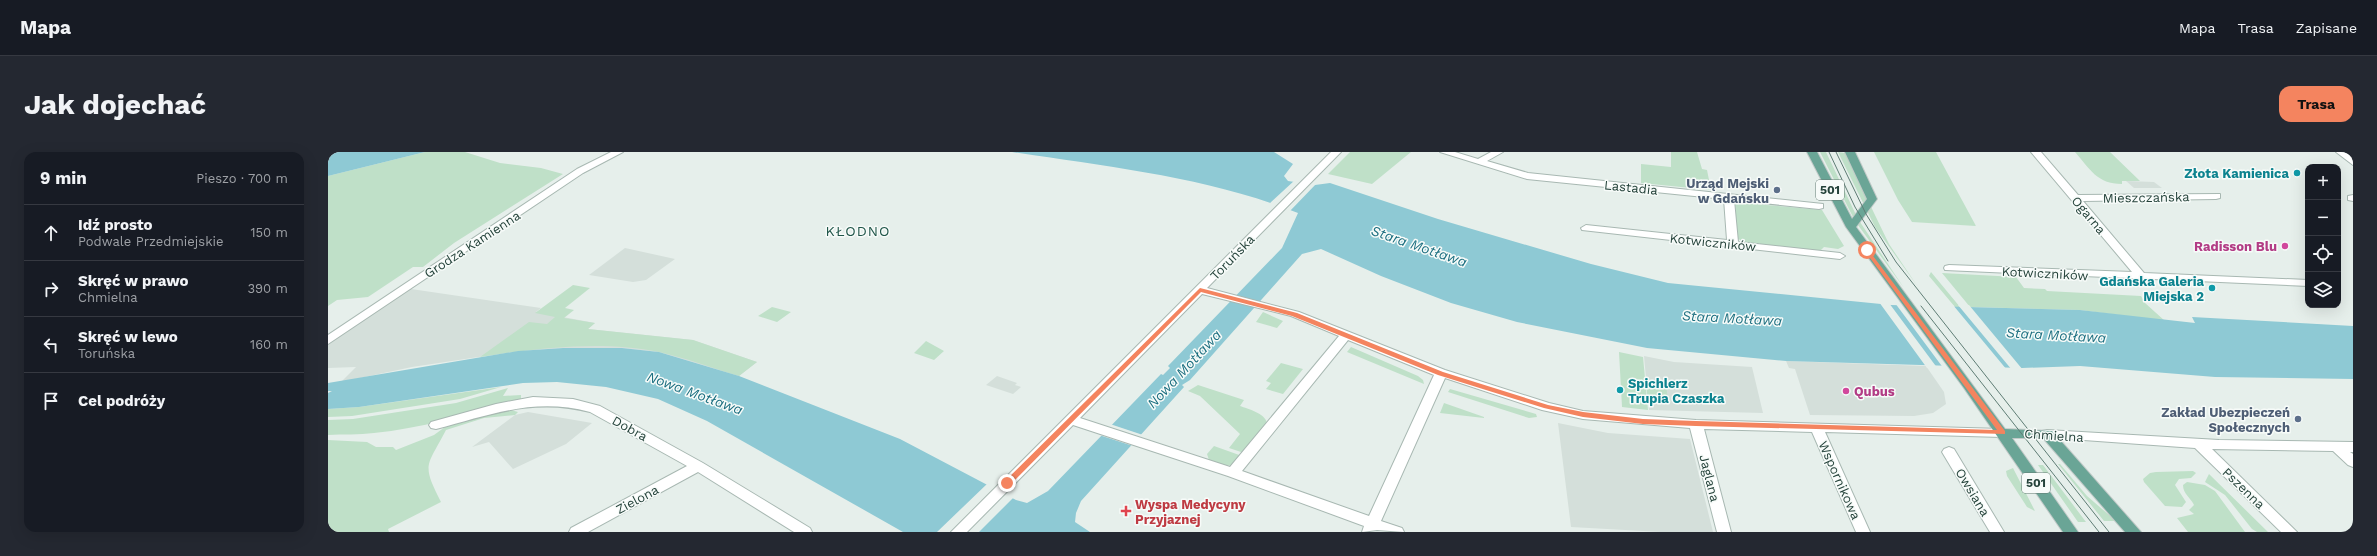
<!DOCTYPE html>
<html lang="pl">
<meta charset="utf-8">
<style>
body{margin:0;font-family:"Work Sans",sans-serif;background:#242831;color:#f1f3f6}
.controls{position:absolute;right:12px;top:12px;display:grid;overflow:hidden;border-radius:8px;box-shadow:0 4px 16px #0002}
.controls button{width:36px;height:36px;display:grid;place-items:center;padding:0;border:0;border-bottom:1px solid #363941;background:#171b24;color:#f1f3f6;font:20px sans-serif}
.stop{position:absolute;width:12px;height:12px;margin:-9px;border:3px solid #f4845f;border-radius:50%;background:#fff}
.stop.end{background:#f4845f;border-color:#fff;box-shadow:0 1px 4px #0008}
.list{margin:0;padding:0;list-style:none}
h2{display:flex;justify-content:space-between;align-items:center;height:52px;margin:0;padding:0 16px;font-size:17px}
h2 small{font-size:13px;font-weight:400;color:#9ea1a6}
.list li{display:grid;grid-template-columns:26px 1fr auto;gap:12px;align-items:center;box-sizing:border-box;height:56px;padding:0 16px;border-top:1px solid #363941}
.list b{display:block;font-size:15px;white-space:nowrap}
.list p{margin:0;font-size:13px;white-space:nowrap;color:#9ea1a6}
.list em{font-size:13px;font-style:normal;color:#9ea1a6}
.icon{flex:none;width:22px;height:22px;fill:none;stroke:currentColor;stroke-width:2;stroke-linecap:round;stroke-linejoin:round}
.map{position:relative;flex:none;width:2025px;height:380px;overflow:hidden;border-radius:12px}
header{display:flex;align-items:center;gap:24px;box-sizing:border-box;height:56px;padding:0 20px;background:#171b24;border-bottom:1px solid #363941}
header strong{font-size:19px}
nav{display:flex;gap:22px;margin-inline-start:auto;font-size:14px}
.intro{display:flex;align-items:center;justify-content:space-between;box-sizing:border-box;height:96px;padding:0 24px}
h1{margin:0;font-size:28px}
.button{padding:10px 18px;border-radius:12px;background:#f4845f;color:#111;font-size:14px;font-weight:700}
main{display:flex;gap:24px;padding:0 24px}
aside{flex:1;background:#171b24;border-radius:12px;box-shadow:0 4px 16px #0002}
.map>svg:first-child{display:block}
.built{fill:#d4dfda}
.green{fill:#bfe0c8}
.water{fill:#8ec9d4}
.pier{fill:#e6efeb}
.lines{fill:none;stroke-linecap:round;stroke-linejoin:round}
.minor-casing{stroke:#a8b8b2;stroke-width:2}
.major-casing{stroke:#c2cac8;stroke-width:2}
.minor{fill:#fff;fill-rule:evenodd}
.major{fill:#6aa596;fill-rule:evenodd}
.tram{stroke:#5f7d75;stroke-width:1}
.route{fill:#f4845f}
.culture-dot{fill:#0f9aa8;stroke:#f7fbf9;stroke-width:1.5}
.service-dot{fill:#5c6f8a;stroke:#f7fbf9;stroke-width:1.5}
.hotel-dot{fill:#d1479c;stroke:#f7fbf9;stroke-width:1.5}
.health-dot{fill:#e0444e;stroke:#f7fbf9;stroke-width:1.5}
.labels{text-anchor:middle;stroke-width:3;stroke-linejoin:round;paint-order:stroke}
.shield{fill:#f7fbf9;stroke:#637a73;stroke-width:1}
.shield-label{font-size:12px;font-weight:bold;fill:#24423a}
.culture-label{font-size:13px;font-weight:bold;fill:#0d838f;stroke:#f7fbf9;text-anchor:end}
.service-label{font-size:13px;font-weight:bold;fill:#4e5e75;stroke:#f7fbf9;text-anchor:end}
.street-label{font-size:13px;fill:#24423a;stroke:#f7fbf9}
.hotel-label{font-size:13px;font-weight:bold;fill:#b23c85;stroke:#f7fbf9;text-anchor:end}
.health-label{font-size:13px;font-weight:bold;fill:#be3a42;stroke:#f7fbf9;text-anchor:start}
.neighbourhood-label{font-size:14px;letter-spacing:1px;fill:#1f5548;stroke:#f7fbf9}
.water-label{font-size:14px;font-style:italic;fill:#1c6f80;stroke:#f7fbf9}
</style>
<header>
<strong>Mapa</strong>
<nav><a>Mapa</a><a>Trasa</a><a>Zapisane</a></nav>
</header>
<div class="intro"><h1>Jak dojechać</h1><a class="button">Trasa</a></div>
<main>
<aside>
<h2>9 min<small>Pieszo · 700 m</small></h2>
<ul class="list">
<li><svg class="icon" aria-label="ahead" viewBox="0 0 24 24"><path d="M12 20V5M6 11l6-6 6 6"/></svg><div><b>Idź prosto</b><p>Podwale Przedmiejskie</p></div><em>150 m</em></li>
<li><svg class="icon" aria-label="right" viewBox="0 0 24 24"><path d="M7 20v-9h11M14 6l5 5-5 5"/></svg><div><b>Skręć w prawo</b><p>Chmielna</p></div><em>390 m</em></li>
<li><svg class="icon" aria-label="left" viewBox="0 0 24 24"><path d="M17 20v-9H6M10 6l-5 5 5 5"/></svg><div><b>Skręć w lewo</b><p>Toruńska</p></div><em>160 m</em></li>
<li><svg class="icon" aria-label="arrive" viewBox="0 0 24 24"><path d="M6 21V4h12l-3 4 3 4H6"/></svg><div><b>Cel podróży</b></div></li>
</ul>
</aside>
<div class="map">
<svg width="2025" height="380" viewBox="0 0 2025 380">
<rect width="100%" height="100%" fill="#e6efeb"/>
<path class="built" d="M1798,29L1826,30L1834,36H1806Z
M297,96L347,107L318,128L305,130L261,123Z
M83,137L213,156L208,160L267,171L260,177L365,188L429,210L411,224L331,200L294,196H235L190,199L84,215L13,230L28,215L0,216V193L29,172Z
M1316,204L1346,210L1424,215L1435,261L1321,258Z
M1458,209L1598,214L1616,240L1618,252L1605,261L1586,264L1482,263L1467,217L1461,216Z
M669,224L689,231L687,233L693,235L685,242L658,233Z
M200,260L264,271L238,292L185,317L161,290L144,295L187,263Z
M1230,271L1280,281L1362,287L1385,380H1333L1243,375Z"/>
<path class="green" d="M97,0H137L172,11L213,16L235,22L126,91L95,115H85L40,145L9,148L0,154V24Z
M1022,0H1083L1044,32L1000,22Z
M1343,0H1369L1374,17L1379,18L1383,38L1313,31V12L1343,15Z
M1492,0H1498L1530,67L1576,136L1527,69Z
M1510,0L1517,1L1561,92L1590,135L1547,75Z
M1546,0H1608L1648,74L1584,70L1570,48Z
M1747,0H1782L1812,29H1794V32C1769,32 1762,17 1747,0Z
M1407,50L1494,58L1516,94L1510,97L1496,95L1492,99L1415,90L1409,86Z
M1603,120L1632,155H1627L1601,124Z
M1614,121L1688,125L1696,136L1717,137L1719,139L1813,144L1817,151L1837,169L1752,158L1642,155Z
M245,133L262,136L237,156L246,158L236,166L267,171L260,177L365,188L429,210L411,224C384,216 358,206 331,200C274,188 210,196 152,205L201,170L219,172L227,165L207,161Z
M444,155L463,160L449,170L430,164Z
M935,160L955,169L949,176L928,170Z
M598,189L616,199L606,208L586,201Z
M1023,195L1090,224L1095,228L1096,232L1019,200Z
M1291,200L1315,205L1320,258L1294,255Z
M953,211L975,217L955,242L938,237L943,231L938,229Z
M1318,230L1338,232L1340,249L1338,251H1320Z
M870,233L916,248L912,254C920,257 937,261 939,271L916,301L901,296L912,282L872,244L860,239Z
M173,235L132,247L24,264L0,265V257L31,255Z
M180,236L175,244L193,243V247C145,261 96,276 46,281C31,283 15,282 0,283V268L25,267L128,251Z
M1122,237L1208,262L1209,265L1201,266L1120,240Z
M1116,251L1156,265V266L1112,261Z
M179,257L190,260L187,263L156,266L118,278C99,315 93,311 113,350L60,377L61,380H0V288L39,290L48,295H65L68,298L106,283L117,275Z
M886,294L914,304C901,318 898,314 881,308L879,302Z
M1730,312H1732L1759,344L1788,369H1776Z
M1710,313H1715L1758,370H1750Z
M1685,316L1687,320L1707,359L1699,355L1679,324L1678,319Z
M1865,319L1868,321L1863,326L1851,327L1847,333L1858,350L1854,355L1837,354L1816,330L1815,327L1822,321L1828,320Z
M1881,322L1940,380H1929L1924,377L1897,343L1877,330Z
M1859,330L1877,333L1887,339L1917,380H1860L1849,366L1866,362L1861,358L1866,353C1863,346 1855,342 1855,333Z"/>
<path class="water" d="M0,0H97L0,24Z
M684,0H946L965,12L956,24L960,29L987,33L1002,31L1110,67L1263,112L1340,131L1563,153L1752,158L1867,171L1864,165L2025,174V227L1887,225L1752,214L1694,216L1458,209L1319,196L1189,170L1123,151L1053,124L993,97L974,102L862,228L854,233L856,235L753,349L748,361L747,370L762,380H575L379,269L330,247L278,235L229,230L195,231L31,255L0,257V241L4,239H0V231L190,199L235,196H294L331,200L411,224L572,287L688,348L699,351L720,339L833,222L835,223L842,216L840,214L954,96L970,61C879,25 781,15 684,0Z"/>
<path class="pier" d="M967,28L989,31L961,60L941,52Z
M1551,150L1561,151L1610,217L1599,216Z
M1567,151L1625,153L1679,218L1616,217Z
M1630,153H1641L1695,218H1684Z
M782,272L815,283L805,294L771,283Z
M660,331L686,345L651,380H609Z"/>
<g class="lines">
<defs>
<path id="minor" d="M283,0H295L255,21L0,192V183L249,17Z
M1003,0H1013L879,136L971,160L1117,218L1221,251L1255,259L1368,268L1674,277L1679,278L1681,281L1679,284L1674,285L1497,280L1542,380H1528L1484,280L1376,277L1403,380H1389L1362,276L1255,267L1214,258L1117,226L1053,369L1074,376L1076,380L1049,378L1034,380L1036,374L900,324L745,273L639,380H623ZM874,142L963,164L1011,184L902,315L752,266ZM1020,188L1106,223L1041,364L914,319Z
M1112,0H1127L1150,7L1163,0H1175L1159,9L1200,21L1495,52V56L1491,57L1406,48L1410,90L1512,101L1517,104L1512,107L1254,78L1253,76L1258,73L1399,88L1396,47L1199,27Z
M1703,0H1713L1750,43L1892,42V46L1888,47L1755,49L1816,121L1980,128V134L1617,118L1616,116L1617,114L1621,113L1804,120Z
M2008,0H2019L2025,5V13Z
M2025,43V49L2020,48V44Z
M205,245L245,247L272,254L375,311L482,376L484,380H466L370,320L260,380H241L243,376L359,314L262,260C206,245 162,263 108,277L103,276L101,273L103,270L168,252Z
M1719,278L1891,288L2025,290V300H2022L2025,302V315L2020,313L2005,299L1884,297L1969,380H1953L1867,296L1714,285L1712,282L1714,279Z
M1621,295L1626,297L1676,380H1662L1614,300L1616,297Z"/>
<path id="major" d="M1479,0H1489L1524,67L1539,47L1517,0H1527L1549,47L1528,75L1677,277L1724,279L1813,380H1797L1715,286H1684L1750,380H1735L1636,236L1518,75Z"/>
</defs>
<use href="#minor" class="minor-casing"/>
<use href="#major" class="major-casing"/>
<use href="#minor" class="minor"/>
<use href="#major" class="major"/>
<path class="tram" d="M1501,0L1527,55L1560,109
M1508,0L1538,62L1568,110L1781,380
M1593,154L1771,380"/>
</g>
<path class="route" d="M1539,96L1677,279V282L1368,274L1315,272L1255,265L1216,256L1110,223L964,164L873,140L682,333L675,331L872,136L969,161L1115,220L1220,253L1255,260L1315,267L1368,269L1669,278L1537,99Z"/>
<g class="culture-dot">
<circle cx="1969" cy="21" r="4"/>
<circle cx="1884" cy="136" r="4"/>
<circle cx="1292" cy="238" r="4"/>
</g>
<g class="service-dot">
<circle cx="1449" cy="38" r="4"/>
<circle cx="1970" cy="267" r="4"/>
</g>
<g class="hotel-dot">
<circle cx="1957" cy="94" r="4"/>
<circle cx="1518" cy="239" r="4"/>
</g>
<path class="health-dot" d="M796 353h4v4h4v4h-4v4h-4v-4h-4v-4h4z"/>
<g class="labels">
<g class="shield">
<rect x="1488" y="28" width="28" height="20" rx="3"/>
<rect x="1694" y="321" width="28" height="20" rx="3"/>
</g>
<g class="shield-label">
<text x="1502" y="42">501</text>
<text x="1708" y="335">501</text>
</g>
<g class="culture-label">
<text x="1961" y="26">Złota Kamienica</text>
<text x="1876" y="134">Gdańska Galeria<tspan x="1876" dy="15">Miejska 2</tspan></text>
<text x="1300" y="236" text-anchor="start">Spichlerz<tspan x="1300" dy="15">Trupia Czaszka</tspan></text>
</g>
<g class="service-label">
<text x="1441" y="36">Urząd Mejski<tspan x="1441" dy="15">w Gdańsku</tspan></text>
<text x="1962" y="265">Zakład Ubezpieczeń<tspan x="1962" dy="15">Społecznych</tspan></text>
</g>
<g class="street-label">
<text transform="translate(1303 35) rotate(6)" y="5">Lastadia</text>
<text transform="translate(1818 45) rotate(-1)" y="5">Mieszczańska</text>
<text transform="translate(1761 63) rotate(50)" y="5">Ogarna</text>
<text transform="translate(1385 90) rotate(6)" y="5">Kotwiczników</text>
<text transform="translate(144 92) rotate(-33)" y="5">Grodza Kamienna</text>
<text transform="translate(904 105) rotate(-46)" y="5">Toruńska</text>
<text transform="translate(1717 121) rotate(3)" y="5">Kotwiczników</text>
<text transform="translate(302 276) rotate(29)" y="5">Dobra</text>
<text transform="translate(1726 283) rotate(4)" y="5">Chmielna</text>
<text transform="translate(1382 326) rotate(76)" y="5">Jaglana</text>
<text transform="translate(1512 328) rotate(66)" y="5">Wspornikowa</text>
<text transform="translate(1916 336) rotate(44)" y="5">Pszenna</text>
<text transform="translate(1645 340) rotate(59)" y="5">Owsiana</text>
<text transform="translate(309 347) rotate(-28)" y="5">Zielona</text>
</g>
<g class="hotel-label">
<text x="1949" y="99">Radisson Blu</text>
<text x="1526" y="244" text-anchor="start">Qubus</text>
</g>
<g class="health-label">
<text x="807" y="357">Wyspa Medycyny<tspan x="807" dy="15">Przyjaznej</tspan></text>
</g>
<g class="neighbourhood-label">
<text x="530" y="84">KŁODNO</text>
</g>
<g class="water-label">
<text transform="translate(1091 94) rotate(19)" y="5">Stara Motława</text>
<text transform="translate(1404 166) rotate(3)" y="5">Stara Motława</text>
<text transform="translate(1728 183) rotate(3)" y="5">Stara Motława</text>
<text transform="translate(856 217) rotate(-47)" y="5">Nowa Motława</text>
<text transform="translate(367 241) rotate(20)" y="5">Nowa Motława</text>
</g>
</g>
</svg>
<div class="controls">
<button>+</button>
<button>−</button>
<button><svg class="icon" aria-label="locate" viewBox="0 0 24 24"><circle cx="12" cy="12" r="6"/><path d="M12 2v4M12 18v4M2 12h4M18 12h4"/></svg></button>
<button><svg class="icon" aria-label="layers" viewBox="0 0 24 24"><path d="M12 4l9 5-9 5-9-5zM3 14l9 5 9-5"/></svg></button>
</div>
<div class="stop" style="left:1539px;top:98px"></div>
<div class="stop end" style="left:679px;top:331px"></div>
</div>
</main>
